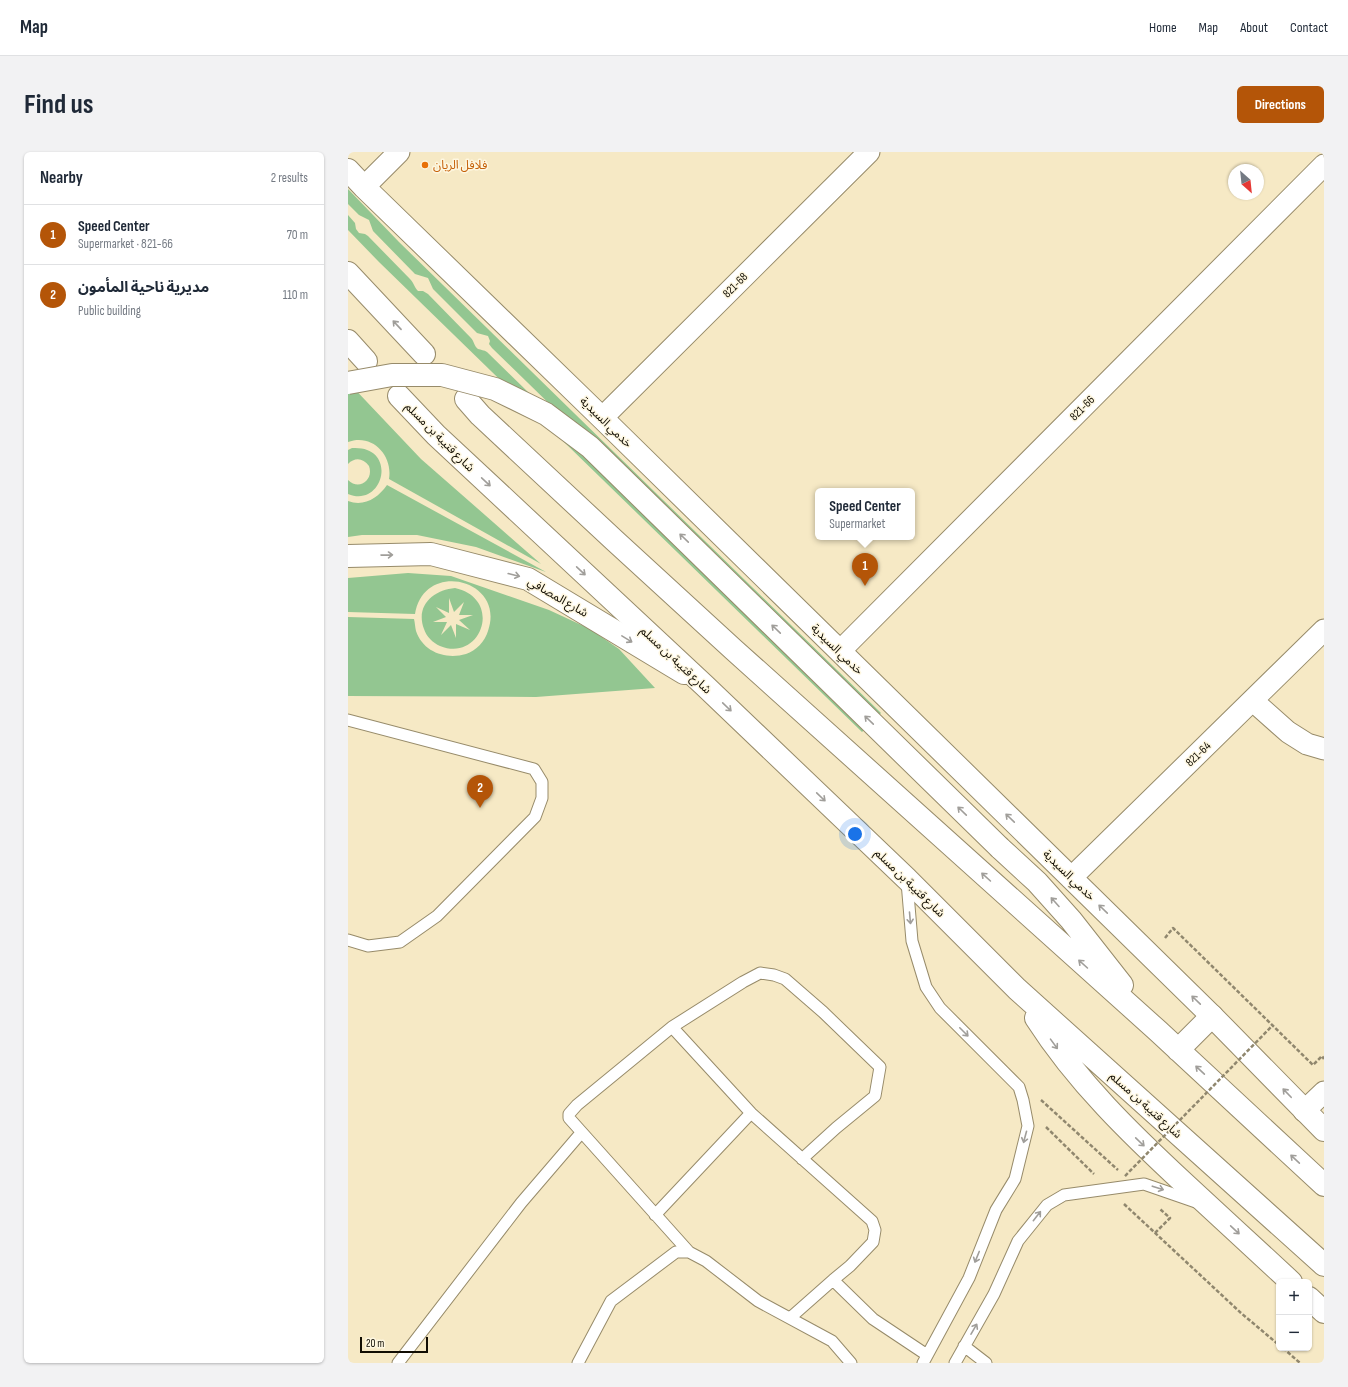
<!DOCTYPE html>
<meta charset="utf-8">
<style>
body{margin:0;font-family:"Sofia Sans Condensed","Noto Sans Arabic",sans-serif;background:#f2f2f3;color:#1f2937}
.controls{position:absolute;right:12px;bottom:12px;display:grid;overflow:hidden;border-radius:6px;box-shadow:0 1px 3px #0004}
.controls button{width:36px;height:36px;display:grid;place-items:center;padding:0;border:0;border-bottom:1px solid #e0e1e3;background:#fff;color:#1f2937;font:20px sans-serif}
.compass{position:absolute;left:880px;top:12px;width:36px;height:36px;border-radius:50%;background:#fff;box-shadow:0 1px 3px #0004;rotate:153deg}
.scale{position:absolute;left:12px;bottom:10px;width:68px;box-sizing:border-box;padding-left:4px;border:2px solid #110d03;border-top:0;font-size:11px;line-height:14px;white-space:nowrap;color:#110d03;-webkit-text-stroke:3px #fef7e1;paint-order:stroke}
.you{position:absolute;left:507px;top:682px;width:14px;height:14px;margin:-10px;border:3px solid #fff;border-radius:50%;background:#1a73e8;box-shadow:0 0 0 6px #1a73e833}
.badge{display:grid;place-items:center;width:26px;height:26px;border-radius:50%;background:#b45508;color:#fff;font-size:13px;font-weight:700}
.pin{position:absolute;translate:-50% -33px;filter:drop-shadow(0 1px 2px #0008)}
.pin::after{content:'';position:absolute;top:21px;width:14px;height:12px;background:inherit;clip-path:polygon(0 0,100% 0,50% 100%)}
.popup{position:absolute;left:467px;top:336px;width:100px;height:52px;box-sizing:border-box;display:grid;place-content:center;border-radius:6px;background:#fff;filter:drop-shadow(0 1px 3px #0005);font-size:13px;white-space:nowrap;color:#747a83}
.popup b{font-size:15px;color:#1f2937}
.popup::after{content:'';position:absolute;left:50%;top:100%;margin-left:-8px;border:8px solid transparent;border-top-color:#fff}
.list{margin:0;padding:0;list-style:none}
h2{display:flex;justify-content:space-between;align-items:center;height:52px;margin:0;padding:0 16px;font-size:17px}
h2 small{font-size:13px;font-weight:400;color:#747a83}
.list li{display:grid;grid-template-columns:26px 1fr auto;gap:12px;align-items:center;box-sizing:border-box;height:60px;padding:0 16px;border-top:1px solid #e0e1e3}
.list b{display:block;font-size:15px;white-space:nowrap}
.list p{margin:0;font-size:13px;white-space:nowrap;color:#747a83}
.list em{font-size:13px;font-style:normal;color:#747a83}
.map{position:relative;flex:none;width:976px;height:1211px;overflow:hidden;border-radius:6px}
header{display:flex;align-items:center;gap:24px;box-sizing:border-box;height:56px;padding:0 20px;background:#fff;border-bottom:1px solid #e0e1e3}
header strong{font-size:19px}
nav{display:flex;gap:22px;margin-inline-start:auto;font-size:14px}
.intro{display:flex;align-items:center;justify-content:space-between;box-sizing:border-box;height:96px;padding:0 24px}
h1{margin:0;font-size:28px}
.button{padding:10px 18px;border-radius:6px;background:#b45508;color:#fff;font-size:14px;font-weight:700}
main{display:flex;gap:24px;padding:0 24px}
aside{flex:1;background:#fff;border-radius:6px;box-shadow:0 1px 3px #0004}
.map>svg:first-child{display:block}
.green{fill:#93c691;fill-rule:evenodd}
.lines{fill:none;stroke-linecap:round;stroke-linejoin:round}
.lane-casing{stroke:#978b6a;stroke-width:13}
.street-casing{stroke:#978b6a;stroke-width:23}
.secondary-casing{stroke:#978b6a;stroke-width:24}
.highway-casing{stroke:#978b6a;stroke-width:24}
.path{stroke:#90876e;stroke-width:2.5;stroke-dasharray:4 2;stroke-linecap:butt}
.lane{stroke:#fff;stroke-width:11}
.street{stroke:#fff;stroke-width:21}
.secondary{stroke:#fff;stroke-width:22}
.highway{stroke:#fff;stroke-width:22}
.highway-bridge-casing{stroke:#978b6a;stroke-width:24;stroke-linecap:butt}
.path-bridge{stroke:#90876e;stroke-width:2.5;stroke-dasharray:4 2;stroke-linecap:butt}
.highway-bridge{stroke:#fff;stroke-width:22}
.oneway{stroke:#a09e9a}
.food-dot{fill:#e8710a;stroke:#fef7e1;stroke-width:1.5}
.labels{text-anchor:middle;stroke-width:3;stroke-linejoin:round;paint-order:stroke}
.food-label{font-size:12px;fill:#c56008;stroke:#fef7e1;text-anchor:start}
.street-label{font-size:12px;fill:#110d03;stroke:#fef7e1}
</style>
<header>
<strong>Map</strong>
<nav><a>Home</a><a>Map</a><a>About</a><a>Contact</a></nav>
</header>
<div class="intro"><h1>Find us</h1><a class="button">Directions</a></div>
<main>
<aside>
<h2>Nearby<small>2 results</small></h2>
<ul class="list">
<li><span class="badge">1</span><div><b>Speed Center</b><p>Supermarket · 821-66</p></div><em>70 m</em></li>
<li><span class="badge">2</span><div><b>مديرية ناحية المأمون</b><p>Public building</p></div><em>110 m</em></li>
</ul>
</aside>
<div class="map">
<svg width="976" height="1211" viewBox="0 0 976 1211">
<rect width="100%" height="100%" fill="#f6e9c5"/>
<path class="green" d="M0,37L51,90L533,561L526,568L144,196L141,192L142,189L140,184L129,181L85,137L80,126L67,122L25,79L21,68L11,63L0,52Z
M0,63L7,71L8,77L11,81L17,82L20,84L62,127C66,131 66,135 70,139H75L80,142L123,186C126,189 126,194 130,197C133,198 136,198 139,200L521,573L514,580L31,110L0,78Z
M0,230L73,307L193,412L41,327C45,303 24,281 0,290Z
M4,296C51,293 36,357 0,342V328C11,339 26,328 21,314C15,306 7,305 0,312V298Z
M39,333L198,420L128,395L69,383H14L0,385V349C16,355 30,346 39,333Z
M60,421L103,424L201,458L242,477L271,497L307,536L188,545L0,544V465L66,467C67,471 67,475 68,479C75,500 98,508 118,502C128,499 137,489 140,479C158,427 76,407 67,462L0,460V426Z
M107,436C156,447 133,511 92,494C85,491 78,484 76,477C67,453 86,438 107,436ZM101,446L106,460L116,450L111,463H125L111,468L122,478L108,472V486L103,473L93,483L99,470H85L98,465L88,455L101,461Z"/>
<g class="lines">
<defs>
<path id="lane" d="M0,568L186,617L194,630V646L187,665L89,764L52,790L20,794L0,788
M559,730L564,789L578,835L592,856L671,935L675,948L680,974L667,1027L648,1058L621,1126L575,1211
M324,875L395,830L412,821L426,823L437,827L475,860L532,915L527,944L488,976L454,1007
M307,1063L403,961
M341,1100L221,966V962L229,953L324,875L403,961L524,1069L527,1078L525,1090L502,1114L485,1128L525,1167L579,1203
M442,1166L485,1128
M616,1194L638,1211
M50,1211L173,1051L233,981
M230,1211L263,1149L328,1100H341L358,1109L410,1149L484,1189L503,1211
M607,1211L646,1142L670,1089L699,1053L716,1043L796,1032L848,1050"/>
<path id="street" d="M16,35L51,0
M254,266L521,0
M492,499L976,13
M905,549L940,580L959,592L976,597
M723,726L976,478
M956,959L976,940"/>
<path id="secondary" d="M0,18L16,35L254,266L864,864L976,978
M0,404L83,402L180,427L336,521"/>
<path id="highway" d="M0,121L76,202
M0,189L18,209
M51,244L88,283L356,533L559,727L669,837L976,1113
M118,247L132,263L266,388L386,498L810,879L976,1033
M652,696L689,730L723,768L774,833
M688,866C729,930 783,982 838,1033C873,1065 908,1098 943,1130
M830,898L864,864
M961,1146L976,1160"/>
</defs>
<use href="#lane" class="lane-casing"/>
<use href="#street" class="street-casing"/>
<use href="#secondary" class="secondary-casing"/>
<use href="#highway" class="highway-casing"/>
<path class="path" d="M817,786L825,776L965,913L974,904L976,907
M693,948L770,1018
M698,975L746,1022
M776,1052L893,1161L931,1193
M807,1081L822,1066L812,1057
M935,1196L952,1211"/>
<use href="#lane" class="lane"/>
<use href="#street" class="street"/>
<use href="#secondary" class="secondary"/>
<use href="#highway" class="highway"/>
<defs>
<path id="highway-bridge" d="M0,231L44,223H94L147,237L198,262L242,295L652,696"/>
</defs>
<use href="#highway-bridge" class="highway-bridge-casing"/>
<path class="path-bridge" d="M777,1024L925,873"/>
<use href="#highway-bridge" class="highway-bridge"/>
</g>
<defs><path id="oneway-shaft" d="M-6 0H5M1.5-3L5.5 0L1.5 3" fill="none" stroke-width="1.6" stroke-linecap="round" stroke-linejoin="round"/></defs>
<g class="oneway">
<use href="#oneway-shaft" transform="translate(49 173) rotate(-133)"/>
<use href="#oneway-shaft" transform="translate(138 330) rotate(43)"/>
<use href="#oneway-shaft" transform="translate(336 386) rotate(-136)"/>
<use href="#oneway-shaft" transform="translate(39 403) rotate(-1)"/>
<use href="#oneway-shaft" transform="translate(233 419) rotate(43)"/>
<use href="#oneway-shaft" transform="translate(166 423) rotate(14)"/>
<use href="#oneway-shaft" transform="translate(428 477) rotate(-136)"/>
<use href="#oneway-shaft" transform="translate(279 487) rotate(31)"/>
<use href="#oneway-shaft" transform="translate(379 555) rotate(44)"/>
<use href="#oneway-shaft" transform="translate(521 568) rotate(-136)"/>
<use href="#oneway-shaft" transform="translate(473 645) rotate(44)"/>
<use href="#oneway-shaft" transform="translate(614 659) rotate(-136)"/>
<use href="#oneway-shaft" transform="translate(662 666) rotate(-136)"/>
<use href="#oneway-shaft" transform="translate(638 725) rotate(-138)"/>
<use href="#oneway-shaft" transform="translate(707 750) rotate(-132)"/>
<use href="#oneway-shaft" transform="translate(755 757) rotate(-136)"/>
<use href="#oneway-shaft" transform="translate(562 766) rotate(85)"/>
<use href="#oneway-shaft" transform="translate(735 812) rotate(-138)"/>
<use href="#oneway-shaft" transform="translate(848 848) rotate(-136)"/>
<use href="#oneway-shaft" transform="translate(616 880) rotate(45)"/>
<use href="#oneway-shaft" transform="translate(706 892) rotate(54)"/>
<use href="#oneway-shaft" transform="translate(852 918) rotate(-137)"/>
<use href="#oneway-shaft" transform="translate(939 941) rotate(-134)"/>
<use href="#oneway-shaft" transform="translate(677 985) rotate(105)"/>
<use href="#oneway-shaft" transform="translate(792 990) rotate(44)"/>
<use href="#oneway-shaft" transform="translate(947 1007) rotate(-137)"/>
<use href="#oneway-shaft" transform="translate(810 1036) rotate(18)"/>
<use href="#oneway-shaft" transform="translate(689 1064) rotate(-52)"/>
<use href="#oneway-shaft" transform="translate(887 1078) rotate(43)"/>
<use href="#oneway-shaft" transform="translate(629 1105) rotate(112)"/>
<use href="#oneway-shaft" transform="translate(626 1177) rotate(-60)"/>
</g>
<circle class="food-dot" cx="77" cy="13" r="4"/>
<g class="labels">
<g class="food-label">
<text x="85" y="17">فلافل الريان</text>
</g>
<g class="street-label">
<text transform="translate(387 133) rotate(-45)" y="4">821-68</text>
<text transform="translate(734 256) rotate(-45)" y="4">821-66</text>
<text transform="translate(258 270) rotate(44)" y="4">خدمي السيدية</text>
<text transform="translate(92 285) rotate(45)" y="4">شارع قتيبة بن مسلم</text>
<text transform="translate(210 445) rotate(30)" y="4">شارع المصافي</text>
<text transform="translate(489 497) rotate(44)" y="4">خدمي السيدية</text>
<text transform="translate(328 508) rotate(43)" y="4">شارع قتيبة بن مسلم</text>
<text transform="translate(850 602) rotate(-44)" y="4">821-64</text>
<text transform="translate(721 723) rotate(44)" y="4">خدمي السيدية</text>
<text transform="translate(562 731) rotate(44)" y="4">شارع قتيبة بن مسلم</text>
<text transform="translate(798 953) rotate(42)" y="4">شارع قتيبة بن مسلم</text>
</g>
</g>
</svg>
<div class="controls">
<button>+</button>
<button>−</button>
</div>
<svg class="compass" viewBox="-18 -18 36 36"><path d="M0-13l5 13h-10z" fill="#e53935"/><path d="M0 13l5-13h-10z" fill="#747a83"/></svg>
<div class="scale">20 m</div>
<div class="you"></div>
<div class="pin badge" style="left:517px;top:434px">1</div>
<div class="popup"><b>Speed Center</b>Supermarket</div>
<div class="pin badge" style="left:132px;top:656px">2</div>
</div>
</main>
